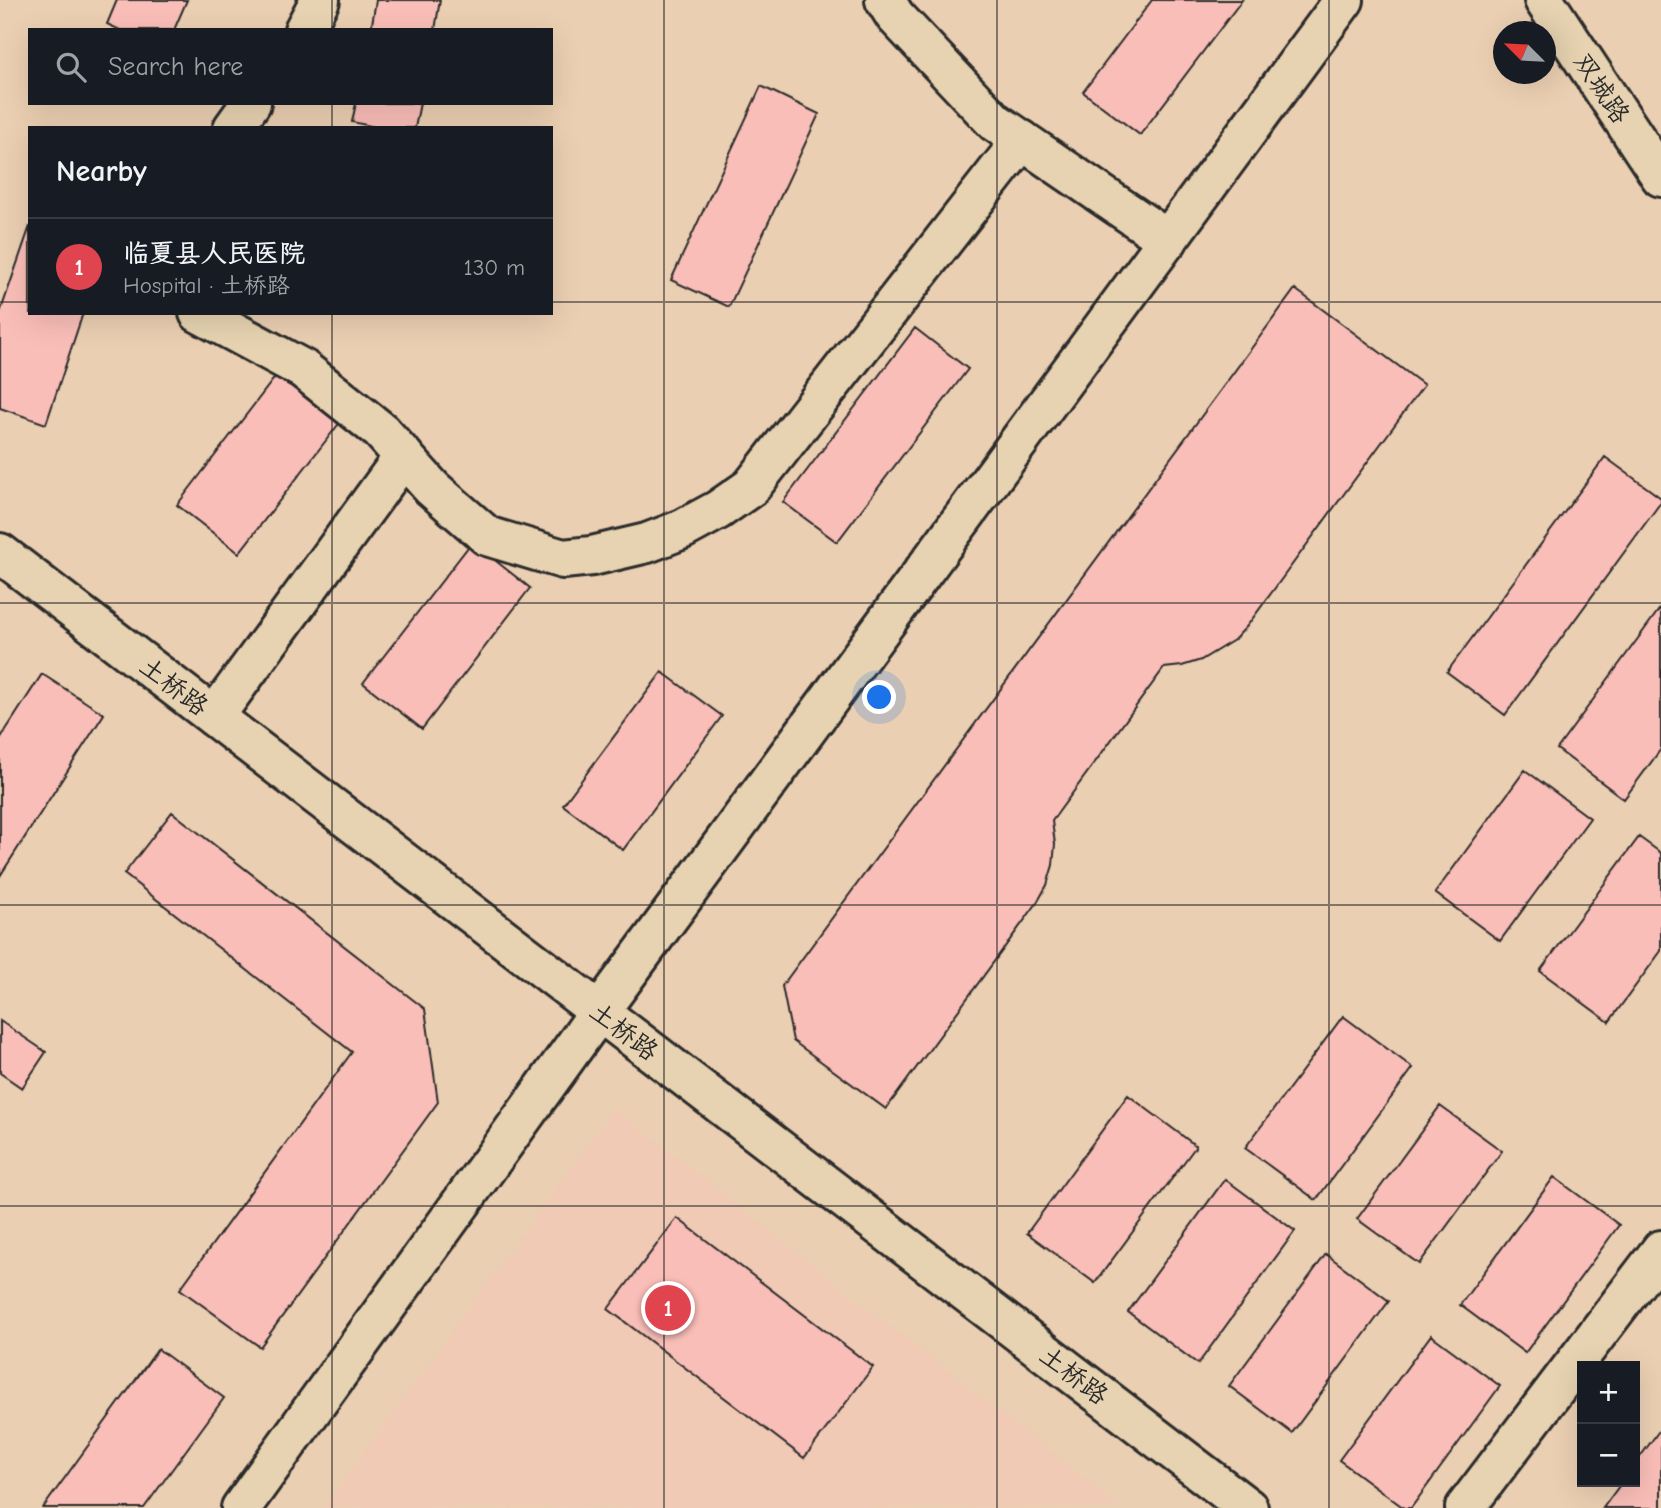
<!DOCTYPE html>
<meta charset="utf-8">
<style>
body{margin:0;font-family:"Comic Neue","LXGW WenKai TC",sans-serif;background:#20242c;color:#f1f3f6}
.controls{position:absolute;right:21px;bottom:21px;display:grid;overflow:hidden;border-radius:0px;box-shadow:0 7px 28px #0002}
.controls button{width:63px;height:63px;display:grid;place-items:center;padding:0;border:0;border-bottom:2px solid #363941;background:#171b24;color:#f1f3f6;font:35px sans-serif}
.compass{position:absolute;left:1493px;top:21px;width:63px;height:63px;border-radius:50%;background:#171b24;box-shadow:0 7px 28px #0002;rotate:294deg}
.you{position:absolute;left:880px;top:698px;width:24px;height:24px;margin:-18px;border:5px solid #fff;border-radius:50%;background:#1a73e8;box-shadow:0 0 0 10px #1a73e833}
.badge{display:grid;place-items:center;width:46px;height:46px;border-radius:50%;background:#98999b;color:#fff;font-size:23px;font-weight:700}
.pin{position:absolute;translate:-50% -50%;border:4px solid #fff;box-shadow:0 2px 7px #0006}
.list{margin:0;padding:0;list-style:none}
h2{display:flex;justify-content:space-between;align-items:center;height:91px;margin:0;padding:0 28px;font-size:30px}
h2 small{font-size:23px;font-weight:400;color:#9ea1a6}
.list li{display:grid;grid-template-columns:46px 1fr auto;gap:21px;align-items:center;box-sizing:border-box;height:98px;padding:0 28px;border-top:2px solid #363941}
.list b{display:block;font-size:26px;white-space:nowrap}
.list p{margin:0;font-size:23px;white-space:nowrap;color:#9ea1a6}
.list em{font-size:23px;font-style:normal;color:#9ea1a6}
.icon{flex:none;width:38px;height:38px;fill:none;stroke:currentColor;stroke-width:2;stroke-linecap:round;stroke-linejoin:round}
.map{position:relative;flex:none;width:1661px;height:1508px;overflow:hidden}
.search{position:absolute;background:#171b24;box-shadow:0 7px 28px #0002;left:28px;top:28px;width:525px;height:77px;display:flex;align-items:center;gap:18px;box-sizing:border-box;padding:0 24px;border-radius:0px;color:#9ea1a6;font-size:26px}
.panel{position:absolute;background:#171b24;box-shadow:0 7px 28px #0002;left:28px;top:126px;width:525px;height:189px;border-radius:0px}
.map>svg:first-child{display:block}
.built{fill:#f0cab4}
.building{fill:#fabeb8;stroke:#2b2b2b;stroke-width:2}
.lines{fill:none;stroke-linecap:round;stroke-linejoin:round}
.minor-casing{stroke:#2b2b2b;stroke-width:44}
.major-casing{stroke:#2b2b2b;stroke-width:44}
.minor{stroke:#e7d3b1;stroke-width:38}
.major{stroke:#e7d3b1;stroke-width:38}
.grid{fill:none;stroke:#2b2b2b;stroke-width:2;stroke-opacity:0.55}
.labels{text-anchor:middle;stroke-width:5;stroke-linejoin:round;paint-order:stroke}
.street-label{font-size:26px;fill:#2b2b2b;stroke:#e7d3b1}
</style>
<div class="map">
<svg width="1661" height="1508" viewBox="0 0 1661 1508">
<rect width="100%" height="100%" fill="#ebcfb2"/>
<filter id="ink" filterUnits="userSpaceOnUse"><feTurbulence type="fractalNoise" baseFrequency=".0143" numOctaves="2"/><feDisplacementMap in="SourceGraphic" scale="14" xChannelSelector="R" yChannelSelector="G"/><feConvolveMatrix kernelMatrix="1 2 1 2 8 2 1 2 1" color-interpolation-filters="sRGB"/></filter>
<g filter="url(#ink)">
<path class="built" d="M614,1108L1121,1508H324Z"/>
<path class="building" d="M117,0H187L174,30H120L107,24Z
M376,0H440L435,30H371Z
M1152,0H1242L1140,135L1083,92Z
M761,86L819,114L729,307L671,280Z
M356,103H420L415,128H380L352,122Z
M30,226V313H83L46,424L0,408V313Z
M1295,289L1424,385L1247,626L1234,640L1201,660L1182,666L1164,668L1052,821L1055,844L1053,865L1047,885L1037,903L886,1109L793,1041L782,986Z
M915,328L968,369L837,542L783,502Z
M279,372L341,421L239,553L177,505Z
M1605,457L1661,498V502L1505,715L1447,672Z
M472,542L530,588L422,729L363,683Z
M1661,607V749L1624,799L1557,749Z
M662,672L722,716L623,850L563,805Z
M42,674L104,714L0,876V739Z
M1525,770L1590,818L1500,941L1435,893Z
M172,812L425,1009L438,1102L260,1347L180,1289L352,1052L124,874Z
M1639,837L1661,853V951L1609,1022L1540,971Z
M1343,1016L1413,1068L1316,1200L1245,1148Z
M0,1021L46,1052L22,1088L0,1073Z
M1128,1095L1196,1146L1095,1283L1027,1233Z
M1440,1106L1502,1151L1419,1264L1357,1219Z
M1554,1177L1619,1225L1525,1353L1460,1305Z
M1225,1179L1295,1231L1198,1364L1128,1312Z
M677,1218L873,1367L804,1458L608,1309Z
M1326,1254L1389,1301L1292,1433L1229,1386Z
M1431,1335L1500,1386L1411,1508H1404L1339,1460Z
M158,1349L224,1398L144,1508H43Z
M1661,1428V1508H1603L1622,1482H1635V1464Z"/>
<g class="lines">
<defs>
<path id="minor" d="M885,0L895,16L995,122L1168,240
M304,30L320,0
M233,128L251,103
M199,313L303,369L381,431L432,488L487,536L563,559L592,556L647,543L683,529L718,510L751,487L1022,140
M0,553L1248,1508
M214,717L404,456
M241,1508L599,1012L1344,0
M1465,1508L1661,1250"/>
<path id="major" d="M1544,0L1661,177"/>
</defs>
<use href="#minor" class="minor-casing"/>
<use href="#major" class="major-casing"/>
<use href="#minor" class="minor"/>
<use href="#major" class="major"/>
</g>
</g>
<path class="grid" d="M332,0V30M664,0V1508M997,0V1508M1329,0V1508M332,103V128M0,302H30M551,302H1661M332,313V1508M0,603H1661M0,905H1661M0,1206H1661"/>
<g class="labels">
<g class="street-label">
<text transform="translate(1602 88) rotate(56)" y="9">双城路</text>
<text transform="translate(174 686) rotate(37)" y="9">土桥路</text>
<text transform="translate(624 1031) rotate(37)" y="9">土桥路</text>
<text transform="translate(1074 1375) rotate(37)" y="9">土桥路</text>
</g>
</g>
</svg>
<div class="controls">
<button>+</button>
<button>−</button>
</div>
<svg class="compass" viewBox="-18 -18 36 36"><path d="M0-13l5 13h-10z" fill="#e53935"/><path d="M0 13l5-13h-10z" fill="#9ea1a6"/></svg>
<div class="you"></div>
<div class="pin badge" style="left:668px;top:1308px;background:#e0444e">1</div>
<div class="search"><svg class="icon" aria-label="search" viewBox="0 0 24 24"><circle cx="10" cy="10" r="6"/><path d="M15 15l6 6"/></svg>Search here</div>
<section class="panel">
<h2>Nearby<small></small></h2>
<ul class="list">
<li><span class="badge" style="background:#e0444e">1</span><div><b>临夏县人民医院</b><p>Hospital · 土桥路</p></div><em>130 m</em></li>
</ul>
</section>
</div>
